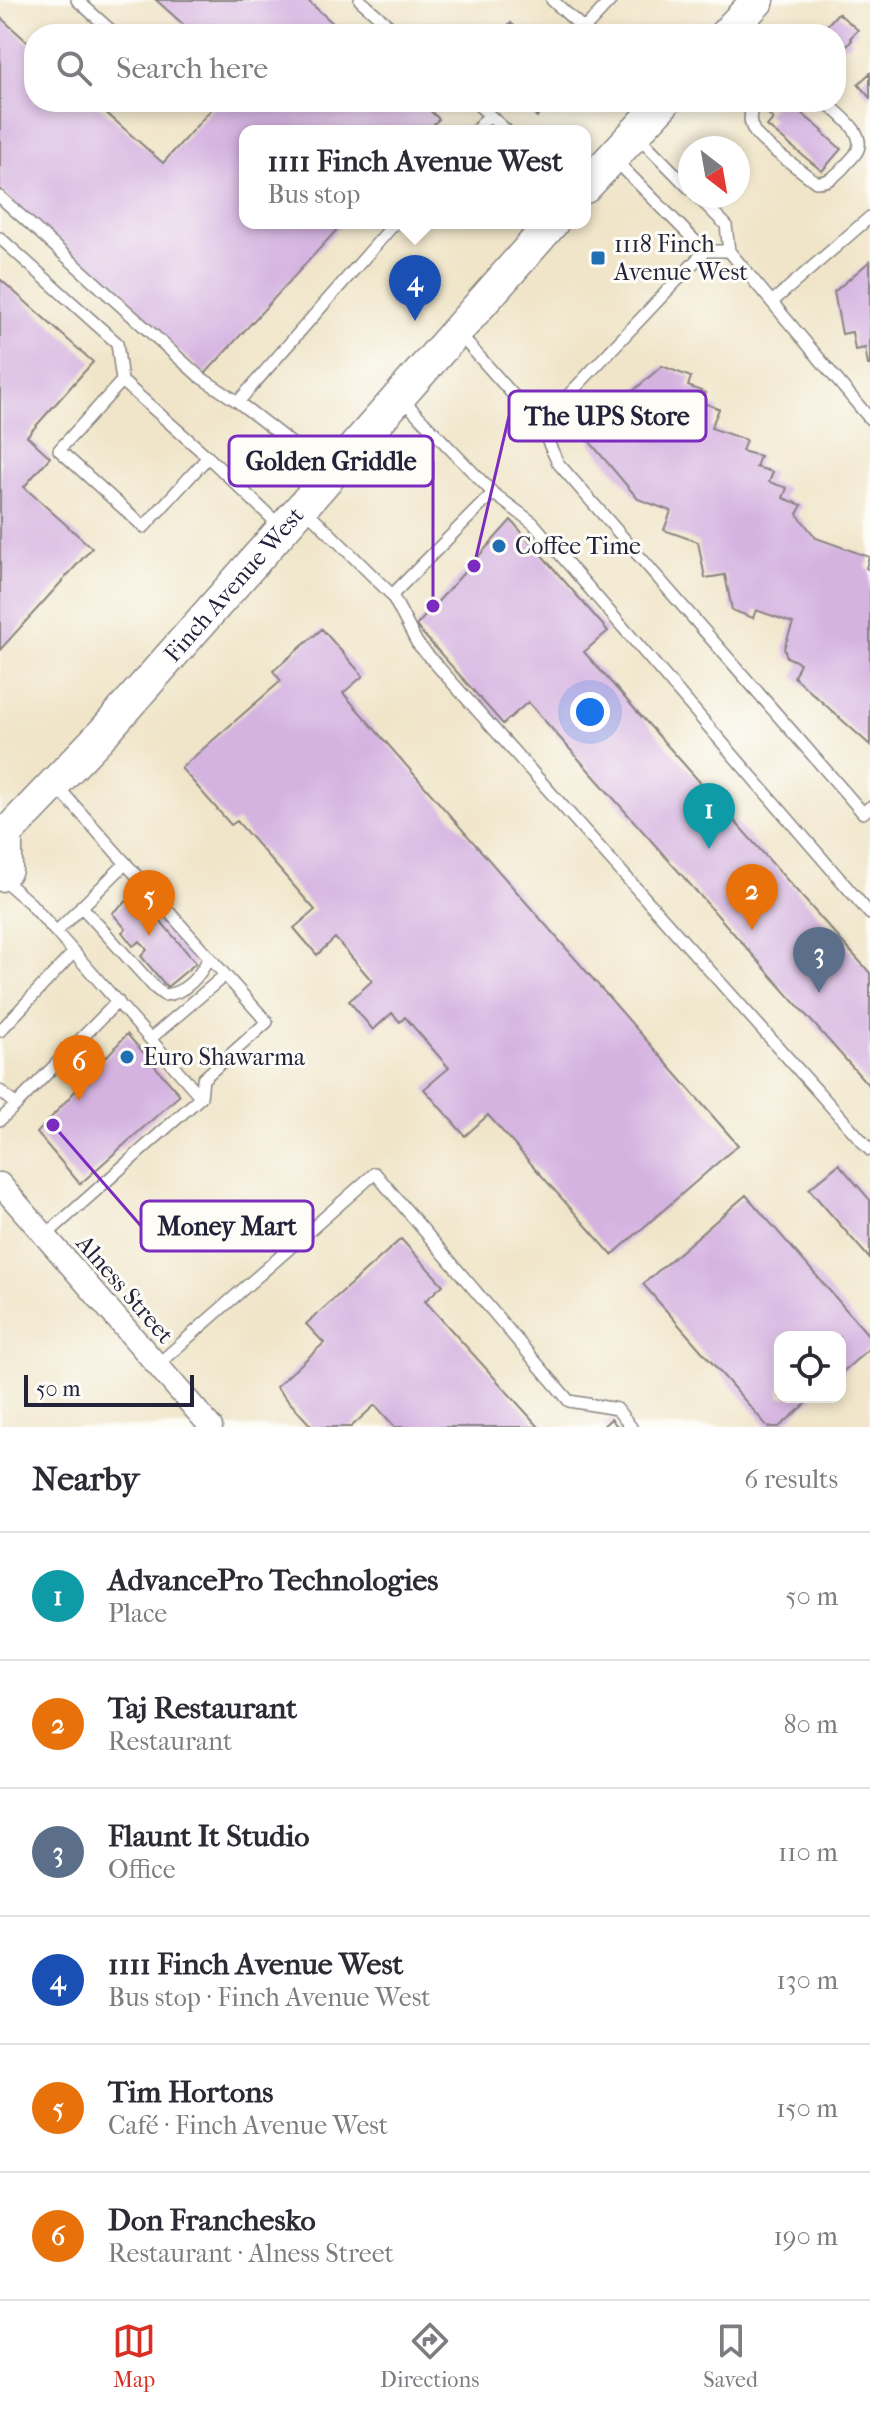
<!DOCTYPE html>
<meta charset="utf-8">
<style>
body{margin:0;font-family:"IM FELL French Canon",serif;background:#f7f7f7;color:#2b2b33}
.controls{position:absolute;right:24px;bottom:24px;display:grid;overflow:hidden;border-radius:16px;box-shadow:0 4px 12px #0003}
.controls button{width:72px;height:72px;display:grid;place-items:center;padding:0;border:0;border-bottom:2px solid #e1e1e2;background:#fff;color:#2b2b33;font:40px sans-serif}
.compass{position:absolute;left:678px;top:136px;width:72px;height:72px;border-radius:50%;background:#fff;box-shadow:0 4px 12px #0003;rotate:149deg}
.scale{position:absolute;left:24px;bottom:20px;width:170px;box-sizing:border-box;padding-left:8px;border:4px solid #22223b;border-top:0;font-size:22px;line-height:28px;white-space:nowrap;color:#22223b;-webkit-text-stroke:6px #fdfcf7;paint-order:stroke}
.you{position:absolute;left:590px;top:712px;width:28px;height:28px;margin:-20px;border:6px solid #fff;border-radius:50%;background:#1a73e8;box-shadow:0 0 0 12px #1a73e833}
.badge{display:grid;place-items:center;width:52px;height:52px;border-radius:50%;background:#d93025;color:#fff;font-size:26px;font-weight:700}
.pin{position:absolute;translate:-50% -66px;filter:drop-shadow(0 2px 4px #0008)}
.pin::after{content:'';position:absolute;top:42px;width:28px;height:24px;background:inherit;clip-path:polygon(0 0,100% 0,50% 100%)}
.popup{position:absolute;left:239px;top:125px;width:352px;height:104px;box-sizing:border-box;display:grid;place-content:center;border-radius:16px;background:#fff;filter:drop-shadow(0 2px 6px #0005);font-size:26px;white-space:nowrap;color:#7c7c81}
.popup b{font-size:30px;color:#2b2b33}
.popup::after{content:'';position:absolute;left:50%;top:100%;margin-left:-16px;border:16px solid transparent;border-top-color:#fff}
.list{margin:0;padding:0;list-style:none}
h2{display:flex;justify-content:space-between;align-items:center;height:104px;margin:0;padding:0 32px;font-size:34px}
h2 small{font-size:26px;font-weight:400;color:#7c7c81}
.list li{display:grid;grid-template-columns:52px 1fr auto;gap:24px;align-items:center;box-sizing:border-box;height:128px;padding:0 32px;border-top:2px solid #e1e1e2}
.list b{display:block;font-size:30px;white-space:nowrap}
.list p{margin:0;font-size:26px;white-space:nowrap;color:#7c7c81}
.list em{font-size:26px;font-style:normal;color:#7c7c81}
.icon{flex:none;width:44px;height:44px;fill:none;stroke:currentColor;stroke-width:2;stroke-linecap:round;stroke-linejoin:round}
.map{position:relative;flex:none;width:870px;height:1427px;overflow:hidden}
.search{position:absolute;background:#fff;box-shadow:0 4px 12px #0003;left:24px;right:24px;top:24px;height:88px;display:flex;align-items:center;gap:20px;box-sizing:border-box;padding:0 28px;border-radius:32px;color:#7c7c81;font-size:30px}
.sheet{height:872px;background:#fff}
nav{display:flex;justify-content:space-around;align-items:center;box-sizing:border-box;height:112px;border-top:2px solid #e1e1e2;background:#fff;font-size:22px;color:#7c7c81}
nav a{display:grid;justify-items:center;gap:4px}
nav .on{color:#d93025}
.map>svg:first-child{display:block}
.building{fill:#d5b3e1}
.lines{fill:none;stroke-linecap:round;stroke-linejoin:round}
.lane-casing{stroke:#898482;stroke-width:14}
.street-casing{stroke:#898482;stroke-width:25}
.secondary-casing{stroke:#898482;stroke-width:35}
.lane{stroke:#fff;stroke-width:11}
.street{stroke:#fff;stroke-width:22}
.secondary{stroke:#fff;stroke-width:32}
.poi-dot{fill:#1f6fb2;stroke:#fdfcf7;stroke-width:3}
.labels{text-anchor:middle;stroke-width:6;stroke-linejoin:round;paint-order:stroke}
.poi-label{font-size:24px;fill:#22223b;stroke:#fdfcf7;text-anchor:start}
.street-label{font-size:24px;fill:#22223b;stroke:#fdfcf7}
.leader{fill:none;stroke:#7b2cbf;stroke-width:3}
.callout-dot{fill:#7b2cbf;stroke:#fdfcf7;stroke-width:3}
.callout{fill:#fdfcf7;stroke:#7b2cbf;stroke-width:3}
.callout-label{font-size:26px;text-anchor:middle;font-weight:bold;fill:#22223b}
</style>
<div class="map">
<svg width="870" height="1427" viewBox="0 0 870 1427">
<rect width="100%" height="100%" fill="#fdfcf7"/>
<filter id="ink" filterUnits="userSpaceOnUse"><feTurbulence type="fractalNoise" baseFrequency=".0125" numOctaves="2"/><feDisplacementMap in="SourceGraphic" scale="16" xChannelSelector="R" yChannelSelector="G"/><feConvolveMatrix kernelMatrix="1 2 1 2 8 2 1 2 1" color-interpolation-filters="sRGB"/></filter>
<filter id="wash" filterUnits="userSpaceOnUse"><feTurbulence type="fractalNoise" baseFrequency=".006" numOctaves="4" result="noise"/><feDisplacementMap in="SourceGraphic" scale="32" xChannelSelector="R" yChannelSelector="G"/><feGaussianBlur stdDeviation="1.8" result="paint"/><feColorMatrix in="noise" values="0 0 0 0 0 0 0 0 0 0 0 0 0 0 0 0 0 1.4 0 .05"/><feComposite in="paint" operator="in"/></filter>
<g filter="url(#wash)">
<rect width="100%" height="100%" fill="#f0e5c9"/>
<g id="blocks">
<path class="building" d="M156,0H307L345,34H194Z
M838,13L858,30L850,38L852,40L847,46L845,44L836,54V34H819Z
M0,17L34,48V102H94L163,163L218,102H421L439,119L427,131H245V223H343L205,374L0,190Z
M511,23L523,34H501Z
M870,73V98L858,84Z
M521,102H551L537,117Z
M788,102L823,131L822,132L841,149L822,171L767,126L773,119L767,113L773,106L781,105L783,107Z
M870,261V365H868L865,348L855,350L852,332L842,334L834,292Z
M0,279L93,362L27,436L50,457L24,487L92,548L0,650Z
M662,366L691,377L688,386L706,393L702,402L719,409L711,428L746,440L742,451L760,456L756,467L773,472L769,482L787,488L783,498L802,505L797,514L816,538L869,557L866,568L870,570V745L794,677L800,663L787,657L784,648L793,623L756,610L753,618L732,610L725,575L705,578L698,542L664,530L671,511L638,499L590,442L597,422Z
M511,520L608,631L584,652L870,973V1087L528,702L503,724L416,626Z
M322,629L363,676L343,693L738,1145L612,1255L488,1115L465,1136L424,1089L449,1068L405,1017L400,1022L392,1013L373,1030L349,1001L372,981L335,938L317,955L294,928L315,910L237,821L231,825L181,768L281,681L273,671Z
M137,893L196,963L167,987L141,956L147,950L140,941L133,946L122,932L126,929L112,913Z
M127,1034L180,1095L80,1184L37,1133Z
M839,1164L870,1200V1259L809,1189Z
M746,1195L870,1337V1348L840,1374V1337H780V1397H814L779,1427H768L643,1284Z
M401,1239L443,1285L425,1301L539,1427H395L375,1405L351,1427H312L276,1387L324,1343L306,1324Z
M611,1419L618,1427H602Z"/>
</g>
</g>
<g filter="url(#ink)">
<use href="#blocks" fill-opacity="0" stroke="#898482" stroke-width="2"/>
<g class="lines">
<defs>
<path id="lane" d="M77,0L115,34
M360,0L398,34
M552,0L584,29
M589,34L584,29L611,0
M475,102L507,131
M756,102C738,128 766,144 784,158C795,166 805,174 816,182C829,182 834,177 843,168C847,163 853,158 856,153C869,134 838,114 826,102
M476,131L489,115
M637,135L690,189
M615,160L705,251H729
M697,196L726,225L729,251L870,419
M0,197L200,377L238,402L395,223
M0,238L117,343L122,381
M772,302L870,217
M459,334L540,425L705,251
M402,399L493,493L533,523L870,914
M238,402L330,473
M540,425L558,463L863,813L870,807
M208,457L144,527L59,450L122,381L208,457L282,528
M303,507L392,595L417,643L870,1150
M392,595L493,493
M0,877L30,903L56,932L126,863
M81,906L155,988L164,995C185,994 201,975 209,957
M56,932L201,1097
M0,1031L74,952
M150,1039L225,975
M0,1091L16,1105L0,1120
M16,1105L118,1001
M45,1236L201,1097L203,1079L267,1022L55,784
M157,1365L375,1173L569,1401L617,1409L631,1427"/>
<path id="street" d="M0,1184L211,1427"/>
<g id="secondary">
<path d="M726,34L758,0"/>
<path d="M585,187L664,102"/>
<path id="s1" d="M0,835L6,834L104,732L552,223"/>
<path d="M0,875L6,869V834"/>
</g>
</defs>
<use href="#lane" class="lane-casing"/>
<use href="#street" class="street-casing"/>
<use href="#secondary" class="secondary-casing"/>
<use href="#lane" class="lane"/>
<use href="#street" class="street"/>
<use href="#secondary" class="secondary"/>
</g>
</g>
<g class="poi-dot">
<rect x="590" y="250" width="16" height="16" rx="4"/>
<circle cx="499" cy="546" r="8"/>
<circle cx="127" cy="1057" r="8"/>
</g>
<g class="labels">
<g class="poi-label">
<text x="614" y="252">1118 Finch<tspan x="614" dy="28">Avenue West</tspan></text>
<text x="515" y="554">Coffee Time</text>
<text x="143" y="1065">Euro Shawarma</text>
</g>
<g class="street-label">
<text dy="8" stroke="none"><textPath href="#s1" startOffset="344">Finch Avenue West</textPath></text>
<text transform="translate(125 1289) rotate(49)" y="8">Alness Street</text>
</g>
</g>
<path class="leader" d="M474 566L509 416M433 606L433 461M53 1125L141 1226"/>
<g class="callout-dot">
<circle cx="474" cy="566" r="8"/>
<circle cx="433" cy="606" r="8"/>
<circle cx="53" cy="1125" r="8"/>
</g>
<g class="callout">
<rect x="509" y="391" width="197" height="50" rx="8"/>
<rect x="229" y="436" width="204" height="50" rx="8"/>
<rect x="141" y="1201" width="172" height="50" rx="8"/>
</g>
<g class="callout-label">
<text x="607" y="425">The UPS Store</text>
<text x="331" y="470">Golden Griddle</text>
<text x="227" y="1235">Money Mart</text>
</g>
</svg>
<div class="controls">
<button><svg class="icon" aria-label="locate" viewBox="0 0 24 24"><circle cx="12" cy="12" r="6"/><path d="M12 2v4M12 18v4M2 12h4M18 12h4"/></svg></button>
</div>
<svg class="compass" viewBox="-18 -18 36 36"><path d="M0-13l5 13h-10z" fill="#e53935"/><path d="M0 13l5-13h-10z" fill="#7c7c81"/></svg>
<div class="scale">50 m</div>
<div class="you"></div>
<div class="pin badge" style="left:709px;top:849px;background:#0f9aa8">1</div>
<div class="pin badge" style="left:752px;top:930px;background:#e8710a">2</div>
<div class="pin badge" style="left:819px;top:993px;background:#5c6f8a">3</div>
<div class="pin badge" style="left:415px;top:321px;background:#1a4fb4">4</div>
<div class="popup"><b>1111 Finch Avenue West</b>Bus stop</div>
<div class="pin badge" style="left:149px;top:936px;background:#e8710a">5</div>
<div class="pin badge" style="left:79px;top:1101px;background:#e8710a">6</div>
<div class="search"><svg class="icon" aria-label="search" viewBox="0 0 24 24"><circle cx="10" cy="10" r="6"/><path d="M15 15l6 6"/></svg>Search here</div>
</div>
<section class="sheet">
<h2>Nearby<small>6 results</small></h2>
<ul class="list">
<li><span class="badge" style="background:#0f9aa8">1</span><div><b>AdvancePro Technologies</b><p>Place</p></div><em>50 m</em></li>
<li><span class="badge" style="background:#e8710a">2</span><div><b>Taj Restaurant</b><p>Restaurant</p></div><em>80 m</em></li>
<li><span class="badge" style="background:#5c6f8a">3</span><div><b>Flaunt It Studio</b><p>Office</p></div><em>110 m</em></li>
<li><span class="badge" style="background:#1a4fb4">4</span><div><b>1111 Finch Avenue West</b><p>Bus stop · Finch Avenue West</p></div><em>130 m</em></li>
<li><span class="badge" style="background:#e8710a">5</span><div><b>Tim Hortons</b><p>Café · Finch Avenue West</p></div><em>150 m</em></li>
<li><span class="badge" style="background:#e8710a">6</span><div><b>Don Franchesko</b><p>Restaurant · Alness Street</p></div><em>190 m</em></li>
</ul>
</section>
<nav>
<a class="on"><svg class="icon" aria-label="map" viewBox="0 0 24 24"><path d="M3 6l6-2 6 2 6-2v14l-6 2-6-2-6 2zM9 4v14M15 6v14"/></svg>Map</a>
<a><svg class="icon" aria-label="directions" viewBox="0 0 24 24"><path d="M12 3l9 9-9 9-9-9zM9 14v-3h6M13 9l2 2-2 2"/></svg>Directions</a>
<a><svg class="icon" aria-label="saved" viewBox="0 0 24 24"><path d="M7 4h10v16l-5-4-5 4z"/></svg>Saved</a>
</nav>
